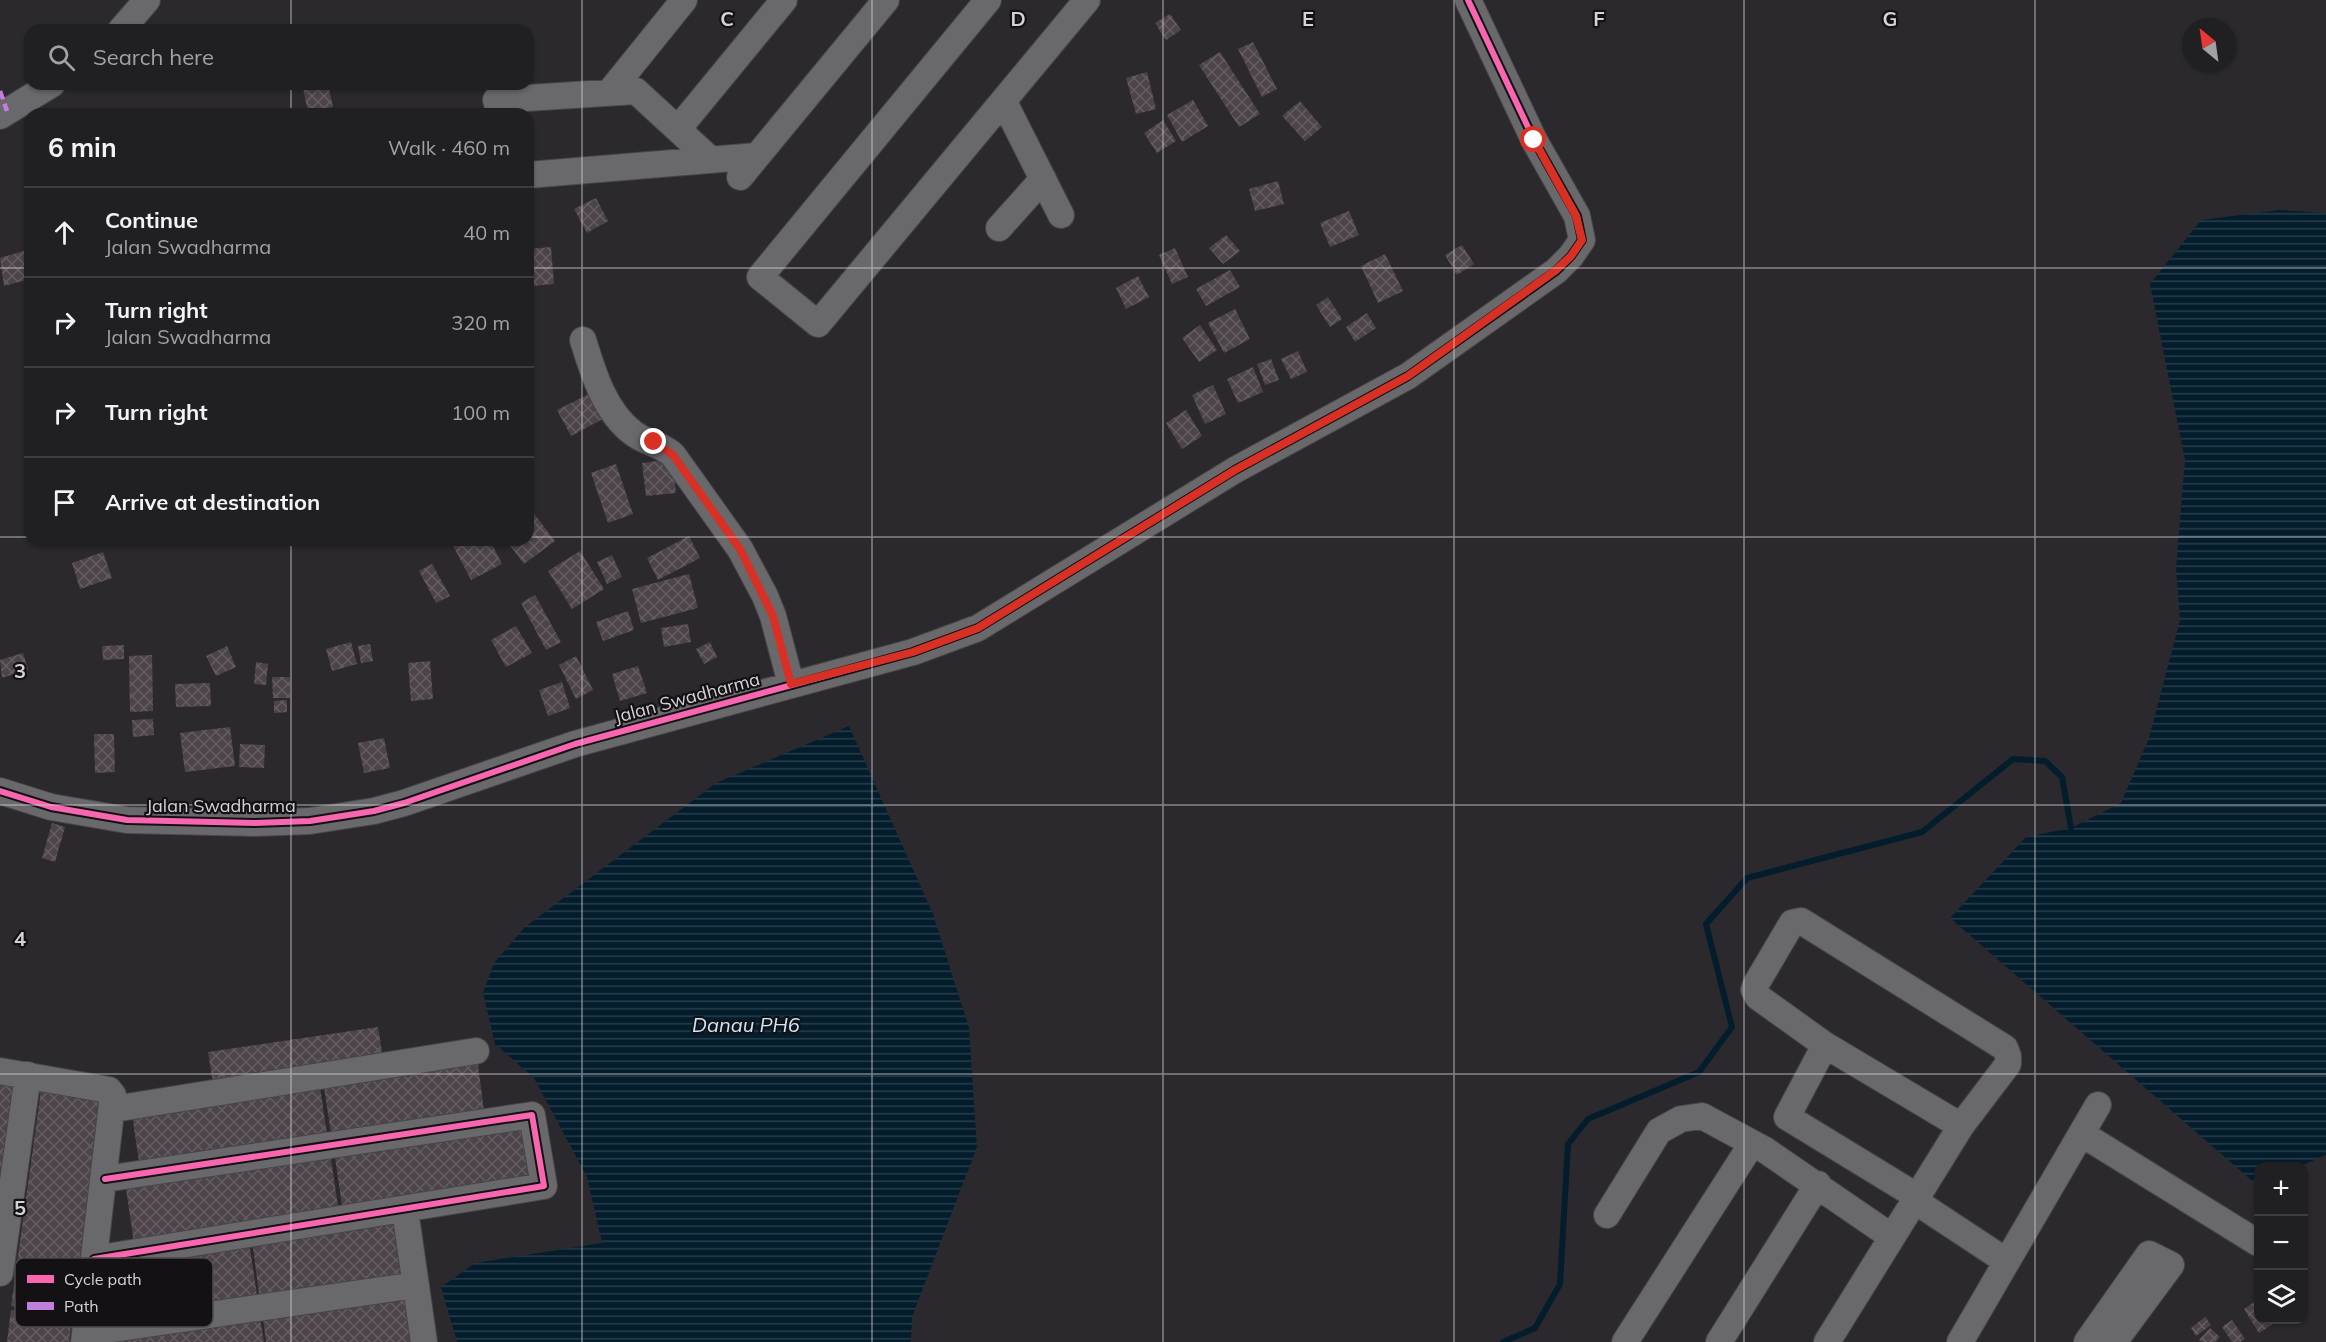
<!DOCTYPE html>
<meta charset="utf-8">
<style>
body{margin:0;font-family:Mulish,sans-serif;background:#28272a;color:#f1f3f6}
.controls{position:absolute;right:18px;bottom:18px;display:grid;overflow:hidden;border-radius:12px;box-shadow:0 2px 4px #0004}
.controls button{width:54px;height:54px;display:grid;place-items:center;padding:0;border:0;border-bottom:2px solid #3d3d40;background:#201f22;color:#f1f3f6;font:30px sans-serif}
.compass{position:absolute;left:2182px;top:18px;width:54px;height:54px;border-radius:50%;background:#201f22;box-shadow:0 2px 4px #0004;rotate:331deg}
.stop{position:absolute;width:18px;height:18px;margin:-14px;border:4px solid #d93025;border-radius:50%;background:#fff}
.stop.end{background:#d93025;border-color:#fff;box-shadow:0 2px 6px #0008}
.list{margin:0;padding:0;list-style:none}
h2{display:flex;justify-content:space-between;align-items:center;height:78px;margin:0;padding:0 24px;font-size:26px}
h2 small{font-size:20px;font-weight:400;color:#a2a2a5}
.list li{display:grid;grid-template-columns:39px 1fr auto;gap:18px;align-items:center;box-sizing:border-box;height:90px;padding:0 24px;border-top:2px solid #3d3d40}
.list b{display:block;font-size:22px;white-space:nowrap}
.list p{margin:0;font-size:20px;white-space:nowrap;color:#a2a2a5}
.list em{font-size:20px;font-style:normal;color:#a2a2a5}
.icon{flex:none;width:33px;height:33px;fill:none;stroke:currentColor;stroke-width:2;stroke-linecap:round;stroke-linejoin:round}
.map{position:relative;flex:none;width:2326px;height:1342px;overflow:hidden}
.search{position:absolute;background:#201f22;box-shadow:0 2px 4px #0004;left:24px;top:24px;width:510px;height:66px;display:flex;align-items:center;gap:15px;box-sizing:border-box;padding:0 21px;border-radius:18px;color:#a2a2a5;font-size:22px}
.panel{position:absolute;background:#201f22;box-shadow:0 2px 4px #0004;left:24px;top:108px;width:510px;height:438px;border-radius:18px}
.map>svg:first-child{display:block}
.water{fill:url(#water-rules)}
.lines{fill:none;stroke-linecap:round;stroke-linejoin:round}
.stream{stroke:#041d2c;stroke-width:6}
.building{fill:url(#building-cross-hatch)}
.minor-casing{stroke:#464547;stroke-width:28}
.minor{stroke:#69686a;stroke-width:26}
.quiet{stroke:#c07fdc;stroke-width:4.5;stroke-dasharray:9 4.5;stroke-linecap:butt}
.cycleway-casing{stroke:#131114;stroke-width:10}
.cycleway{stroke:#f766af;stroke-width:6}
.route{stroke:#d93025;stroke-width:8}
.grid{fill:none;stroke:#d4d2d6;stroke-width:1.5;stroke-opacity:0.55}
.labels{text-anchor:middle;stroke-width:4.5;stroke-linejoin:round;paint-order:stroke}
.street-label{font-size:18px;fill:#d4d2d6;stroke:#131114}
.water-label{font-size:20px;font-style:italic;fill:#cae9fe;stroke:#131114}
.key{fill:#131114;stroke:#4d4b4e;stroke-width:1.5}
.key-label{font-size:16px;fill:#d4d2d6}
.grid-label{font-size:20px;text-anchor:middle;font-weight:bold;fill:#d4d2d6;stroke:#131114;stroke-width:4.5;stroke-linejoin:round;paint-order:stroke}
</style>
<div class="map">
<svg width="2326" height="1342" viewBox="0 0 2326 1342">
<defs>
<pattern id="water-rules" width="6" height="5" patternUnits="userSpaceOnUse" patternTransform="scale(1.5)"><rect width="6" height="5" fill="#041d2c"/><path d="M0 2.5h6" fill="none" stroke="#283d4a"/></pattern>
<pattern id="building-cross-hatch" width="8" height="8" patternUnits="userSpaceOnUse" patternTransform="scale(1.5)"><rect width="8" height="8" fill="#4d434b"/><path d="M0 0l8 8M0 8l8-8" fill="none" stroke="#665d64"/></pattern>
</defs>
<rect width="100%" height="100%" fill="#2b292d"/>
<path class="water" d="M2279,210L2326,213V1155L2301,1166H2258V1186L1950,918L2026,837L2071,828L2121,803L2149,738L2180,620L2176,568L2185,460L2150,284L2201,220Z
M849,726L933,914L969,1028L977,1147L912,1317L911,1342H457L441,1287L475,1263L602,1243L587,1177L534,1078L495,1044L483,993L494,963L525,927L716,783Z"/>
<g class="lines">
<path class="stream" d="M1503,1342L1535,1328L1560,1284L1568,1144L1588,1119L1699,1072L1732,1027L1706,924L1747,878L1922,832L2013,759L2045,761L2062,777L2071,828"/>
</g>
<path class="building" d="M1170,14L1181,30L1166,40L1155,23Z
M1253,42L1277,89L1262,97L1238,49Z
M1220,52L1260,114L1239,127L1199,65Z
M1147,72L1156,109L1136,114L1126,78Z
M302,84H328L333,107L308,112Z
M1193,100L1208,126L1182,142L1167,115Z
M1300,101L1322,127L1305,141L1282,116Z
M1163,120L1176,141L1157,153L1144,133Z
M1278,181L1284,204L1255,211L1249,189Z
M596,198L608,221L587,233L574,209Z
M1349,211L1359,235L1330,247L1320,223Z
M1226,235L1240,251L1223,264L1209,248Z
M1462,245L1474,264L1457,275L1445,255Z
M551,247L554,284L531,286L528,249Z
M1175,248L1188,277L1172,284L1159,255Z
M30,249V279L4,286L0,258Z
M1385,254L1403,291L1378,303L1361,266Z
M1230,270L1240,287L1206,306L1196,289Z
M1138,276L1149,297L1126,309L1116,288Z
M1328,297L1342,319L1330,327L1316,305Z
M1235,309L1250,339L1224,353L1208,323Z
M1367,313L1376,328L1355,342L1346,327Z
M1200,325L1217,350L1199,362L1182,338Z
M1298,351L1307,372L1291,379L1281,359Z
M1271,359L1279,380L1265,385L1257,364Z
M1253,367L1263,392L1238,403L1227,379Z
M1213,385L1226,414L1205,424L1192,395Z
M597,390L610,415L571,436L557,410Z
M1186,410L1202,436L1182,449L1166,423Z
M672,459L676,493L646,496L642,463Z
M616,464L633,514L608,523L591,473Z
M528,506L555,541L524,564L506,540H528Z
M689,536L700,558L658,580L647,558Z
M450,540H490L502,564L471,580Z
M580,551L604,589L572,609L548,571Z
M103,552L112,578L80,589L72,563Z
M612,555L622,577L607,584L597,562Z
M432,564L450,596L436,603L419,571Z
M689,574L698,608L641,623L632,589Z
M535,595L561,642L546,650L521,603Z
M628,611L634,630L603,641L596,622Z
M688,624L691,642L664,647L661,628Z
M516,626L532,653L506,667L491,640Z
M351,642L357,664L332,671L326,649Z
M710,642L717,657L704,664L696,649Z
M370,644L373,661L361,663L358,646Z
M124,645V659L103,660L102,646Z
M227,646L236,667L216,676L206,656Z
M23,653L28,669L2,678L0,660Z
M152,655L153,711L130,712L129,656Z
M576,656L593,690L576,699L559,665Z
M430,661L433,699L411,701L408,663Z
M256,662L268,664L266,685L254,684Z
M638,666L647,693L620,701L612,674Z
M272,677H290V698H273Z
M562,682L570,708L548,716L539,690Z
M210,683L211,706L176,707L175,684Z
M287,700V712L274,713V701Z
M153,719L154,735L133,737L132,720Z
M230,727L235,766L185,772L180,733Z
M94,734H114L115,772L95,773Z
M384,738L390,768L364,773L358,743Z
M240,744L265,745L264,768L239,767Z
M52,823L65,827L55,862L42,858Z
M378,1027L383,1058L213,1083L208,1052Z
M477,1057L485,1118L332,1141L323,1080Z
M0,1078L19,1080L0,1208Z
M319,1080L328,1141L140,1169L131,1108Z
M42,1083L103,1091L72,1314L11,1306Z
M521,1123L530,1184L343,1212L334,1151Z
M330,1152L339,1213L134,1243L125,1182Z
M396,1219L405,1280L260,1302L252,1240Z
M249,1241L258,1302L122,1322L113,1261Z
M406,1290L414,1342H266L262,1311Z
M2257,1300L2258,1320H2270L2273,1324L2259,1333L2244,1309Z
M11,1310L72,1318L69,1342H7Z
M259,1312L264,1342H107Z
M2205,1317L2211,1325L2196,1336L2191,1328Z
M2232,1320L2245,1339L2240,1342H2232L2222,1327Z
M2210,1328L2220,1337L2215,1342H2202L2199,1340Z"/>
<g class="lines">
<defs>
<path id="minor" d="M988,0L760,277L818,324L1087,0
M121,30L147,0
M609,93L684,0
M1004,102L1061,215
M500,114L496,100L636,91L711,160
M0,116L52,84
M678,129L784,0
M528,175L757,156
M740,177L886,0
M999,228L1043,179
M583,340C593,372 604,411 633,433C646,443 661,444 673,455L740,549L765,596L773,616L791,684
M0,791L51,807L127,820L255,823L310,821L374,811L404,803L575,744L913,652L978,628L1235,470L1408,376L1556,271L1571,256L1582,240L1577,216L1534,140L1468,0
M1825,1045L1787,1117L1918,1197
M0,1071L109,1090L113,1095L84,1342
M114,1109L476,1051
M2082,1134L2258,1243
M1915,1201L2006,1261
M405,1210L424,1342
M1607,1215L1659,1131L1681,1119L1702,1116L1765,1150L1892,1237
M94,1259L544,1186L532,1115L105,1179
M0,1273L28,1075
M85,1333L416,1285
M1625,1342L1751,1145
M1719,1342L1818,1184
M1827,1342L1961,1126L2008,1064V1056L2005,1048L1801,921L1792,923L1756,984L1754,990L1758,997L1825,1045L1961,1126
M1960,1342L2098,1105
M2087,1342L2149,1254L2171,1265L2114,1342"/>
</defs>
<use href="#minor" class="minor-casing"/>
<use href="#minor" class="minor"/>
<path class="quiet" d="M0,91L7,111"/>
<defs>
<path id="cycleway" d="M0,791L51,807L127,820L255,823L310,821L374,811L404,803L575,744L913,652L978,628L1235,470L1408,376L1556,271L1571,256L1582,240L1577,216L1534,140L1468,0
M94,1259L544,1186L532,1115L105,1179"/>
</defs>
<use href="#cycleway" class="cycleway-casing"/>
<use href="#cycleway" class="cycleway"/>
</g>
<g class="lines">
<path class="route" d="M654,442L673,455L740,549L773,616L791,684L913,652L978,628L1235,470L1408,376L1556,270L1571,256L1582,240L1576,216L1534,140"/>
</g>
<path class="grid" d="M291,0V30M582,0V1342M872,0V1342M1163,0V1342M1454,0V1342M1744,0V1342M2035,0V1342M291,84V114M0,268H30M528,268H2326M0,537H30M528,537H2326M291,540V1342M0,805H2326M0,1074H2326"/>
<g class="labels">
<g class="street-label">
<text transform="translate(687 698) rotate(-15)" y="6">Jalan Swadharma</text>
<text x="221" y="812">Jalan Swadharma</text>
</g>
<g class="water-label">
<text x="746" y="1032">Danau PH6</text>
</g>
</g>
<rect x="15" y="1258" width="198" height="69" rx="9" class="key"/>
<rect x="27" y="1275" width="27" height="8" fill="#f766af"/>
<rect x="27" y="1302" width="27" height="8" fill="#c07fdc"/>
<g class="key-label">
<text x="64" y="1285">Cycle path</text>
<text x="64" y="1312">Path</text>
</g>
<g class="grid-label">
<text x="727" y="26">C</text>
<text x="1018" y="26">D</text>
<text x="1308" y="26">E</text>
<text x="1599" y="26">F</text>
<text x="1890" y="26">G</text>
<text x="20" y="678">3</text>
<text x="20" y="946">4</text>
<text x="20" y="1215">5</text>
</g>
</svg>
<div class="controls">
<button>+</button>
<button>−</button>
<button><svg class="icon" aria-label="layers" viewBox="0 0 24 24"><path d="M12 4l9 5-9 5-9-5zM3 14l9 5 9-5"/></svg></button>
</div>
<svg class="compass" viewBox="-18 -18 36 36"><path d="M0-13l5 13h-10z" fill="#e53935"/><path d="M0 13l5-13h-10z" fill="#a2a2a5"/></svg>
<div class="stop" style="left:1534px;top:140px"></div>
<div class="stop end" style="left:654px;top:442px"></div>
<div class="search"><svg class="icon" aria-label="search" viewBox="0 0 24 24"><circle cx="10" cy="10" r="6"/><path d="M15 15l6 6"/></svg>Search here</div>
<section class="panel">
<h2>6 min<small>Walk · 460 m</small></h2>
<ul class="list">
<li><svg class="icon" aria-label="ahead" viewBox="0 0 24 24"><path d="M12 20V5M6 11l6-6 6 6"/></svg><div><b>Continue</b><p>Jalan Swadharma</p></div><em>40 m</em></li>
<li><svg class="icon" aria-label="right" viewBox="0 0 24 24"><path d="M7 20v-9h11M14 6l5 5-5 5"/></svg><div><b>Turn right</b><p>Jalan Swadharma</p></div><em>320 m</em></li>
<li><svg class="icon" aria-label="right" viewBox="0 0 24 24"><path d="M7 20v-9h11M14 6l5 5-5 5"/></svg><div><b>Turn right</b></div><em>100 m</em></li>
<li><svg class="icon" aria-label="arrive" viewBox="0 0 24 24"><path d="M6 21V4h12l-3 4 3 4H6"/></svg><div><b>Arrive at destination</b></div></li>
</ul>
</section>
</div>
